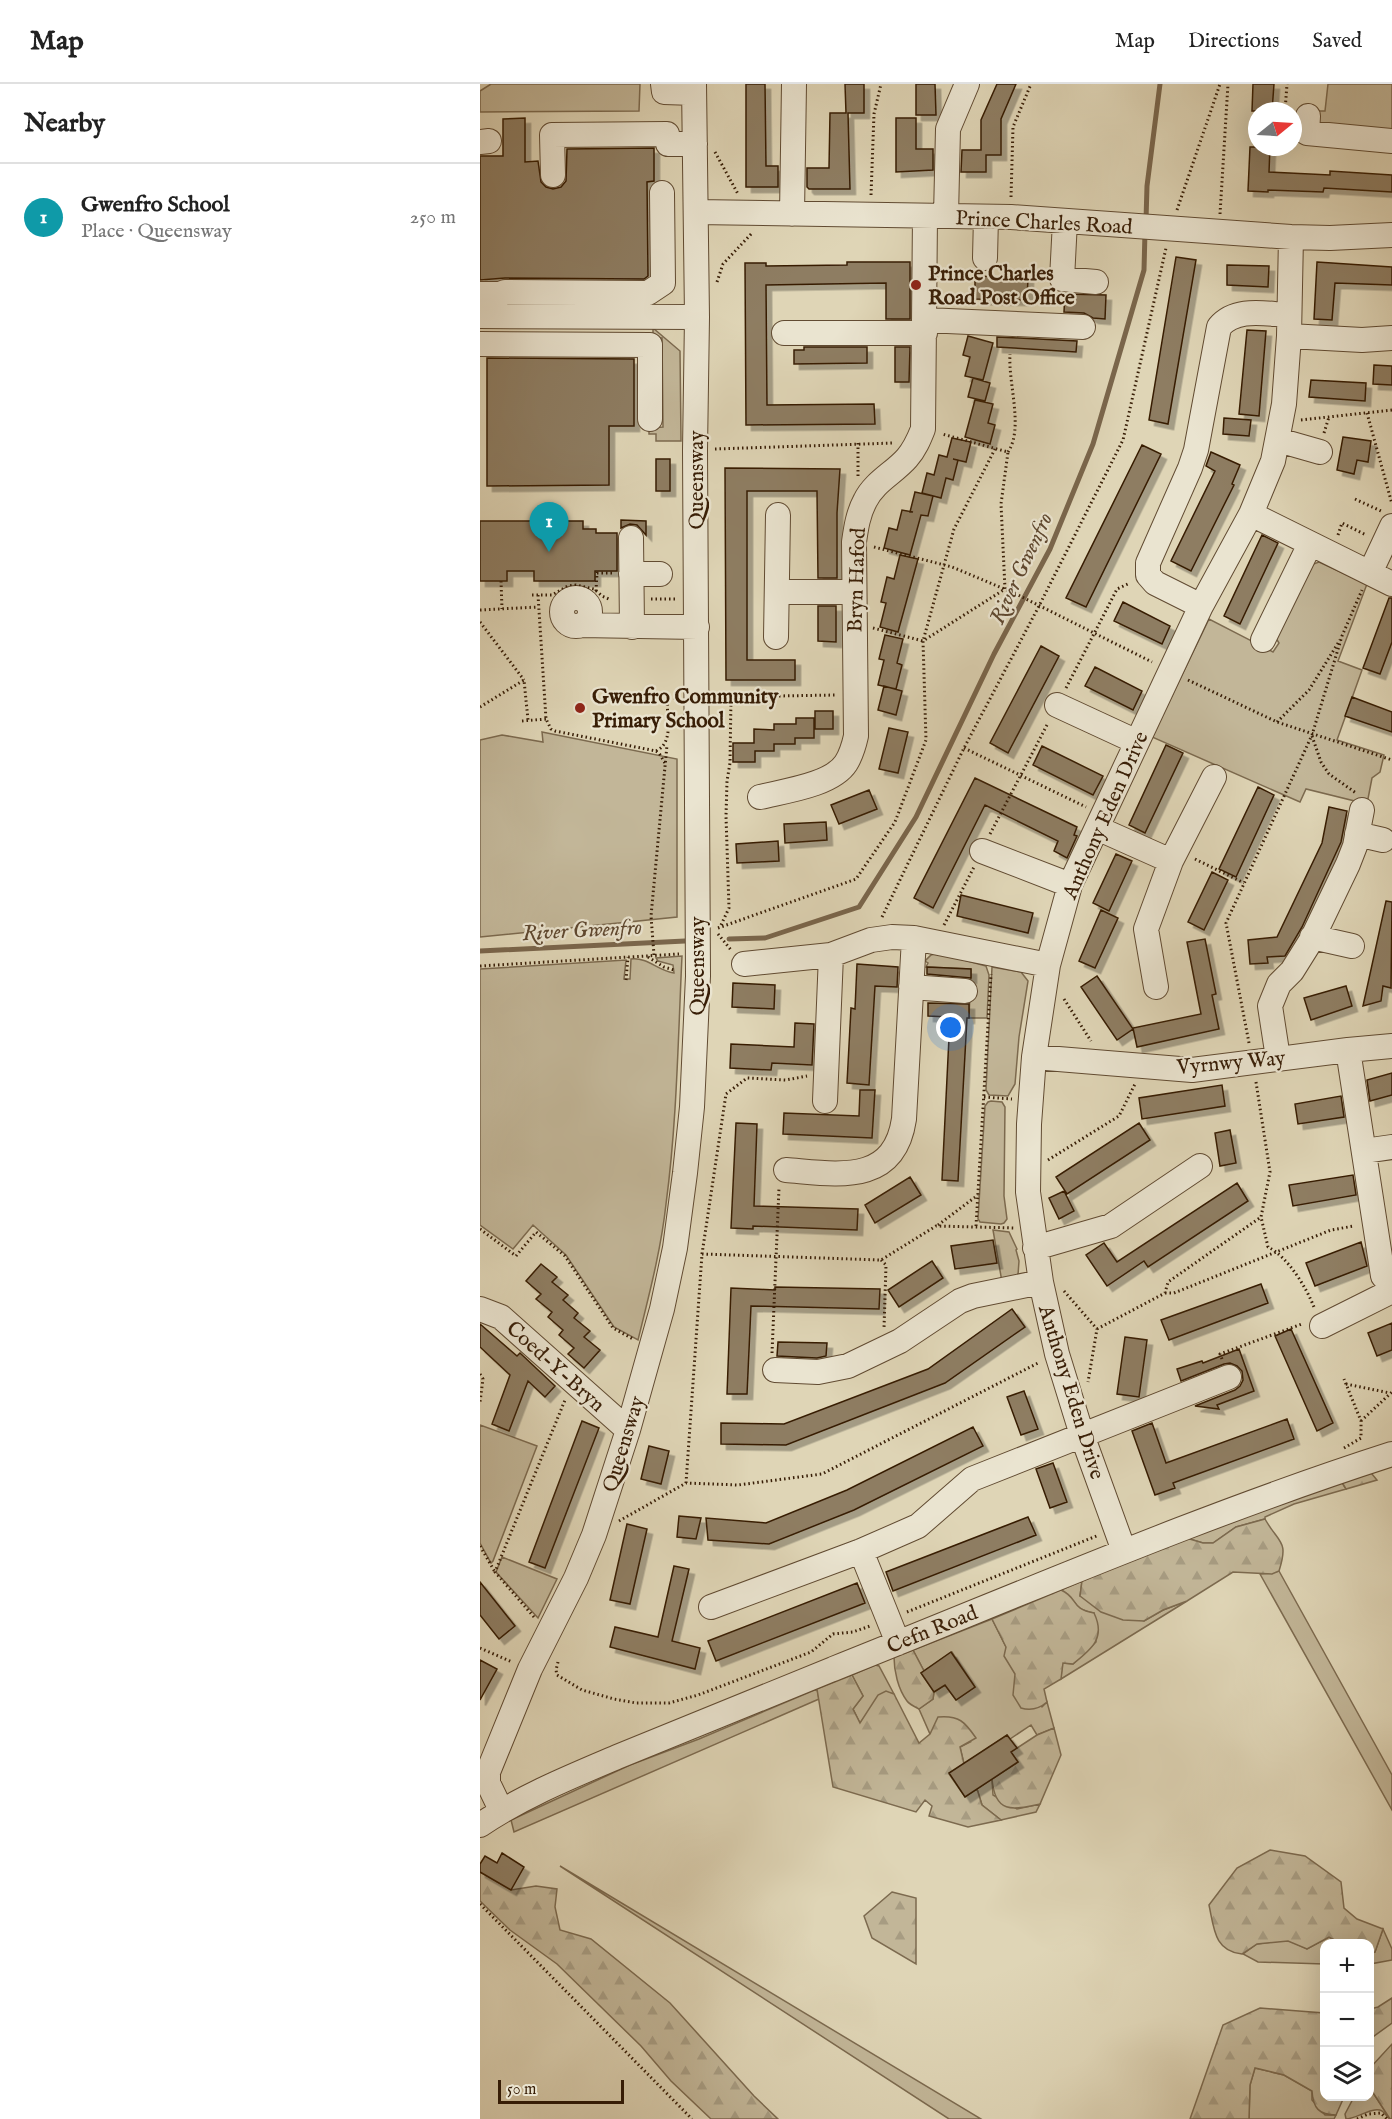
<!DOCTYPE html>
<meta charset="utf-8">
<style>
body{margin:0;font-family:"IM FELL English",serif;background:#f6f6f6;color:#222}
.controls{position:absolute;right:18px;bottom:18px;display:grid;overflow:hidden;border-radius:12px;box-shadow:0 6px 24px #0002}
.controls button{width:54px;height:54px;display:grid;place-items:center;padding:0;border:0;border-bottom:2px solid #e0e0e0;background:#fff;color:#222;font:30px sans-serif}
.compass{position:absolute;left:768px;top:18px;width:54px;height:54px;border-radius:50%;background:#fff;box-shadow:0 6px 24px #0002;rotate:72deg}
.scale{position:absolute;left:18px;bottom:15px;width:126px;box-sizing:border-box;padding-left:6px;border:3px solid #371d06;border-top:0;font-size:16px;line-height:21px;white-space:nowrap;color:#371d06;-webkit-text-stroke:4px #eae4d0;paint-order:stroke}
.you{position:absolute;left:471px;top:944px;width:21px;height:21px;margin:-15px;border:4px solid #fff;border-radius:50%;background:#1a73e8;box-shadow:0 0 0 9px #1a73e833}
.badge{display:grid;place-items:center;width:39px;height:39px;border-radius:50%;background:#d93025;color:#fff;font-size:20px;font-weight:700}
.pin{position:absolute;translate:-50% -50px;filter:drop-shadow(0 2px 3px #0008)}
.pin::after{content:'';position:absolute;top:32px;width:21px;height:18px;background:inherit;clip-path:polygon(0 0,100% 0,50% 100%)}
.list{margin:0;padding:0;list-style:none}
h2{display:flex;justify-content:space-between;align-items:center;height:78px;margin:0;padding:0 24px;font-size:26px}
h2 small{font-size:20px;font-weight:400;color:#767676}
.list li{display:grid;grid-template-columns:39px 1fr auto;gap:18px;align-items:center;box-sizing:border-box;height:108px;padding:0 24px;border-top:2px solid #e0e0e0}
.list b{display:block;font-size:22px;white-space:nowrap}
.list p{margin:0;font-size:20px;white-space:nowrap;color:#767676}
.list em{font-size:20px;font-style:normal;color:#767676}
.icon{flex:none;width:33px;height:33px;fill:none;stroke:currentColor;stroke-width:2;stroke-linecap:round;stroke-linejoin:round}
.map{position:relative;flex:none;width:912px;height:2035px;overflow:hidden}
header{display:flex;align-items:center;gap:36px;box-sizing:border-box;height:84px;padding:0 30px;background:#fff;border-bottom:2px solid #e0e0e0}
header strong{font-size:28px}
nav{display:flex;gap:33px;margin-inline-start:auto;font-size:21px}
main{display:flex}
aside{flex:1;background:#fff}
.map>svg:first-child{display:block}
.grass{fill:#c2b698;stroke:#7c6a4f;stroke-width:1.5}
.forest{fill:url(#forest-firs);stroke:#7c6a4f;stroke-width:1.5}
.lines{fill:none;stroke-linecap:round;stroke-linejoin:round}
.stream{stroke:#7a664c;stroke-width:5}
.building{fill:#8e7d62;stroke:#371d06;stroke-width:1.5;filter:url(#shadow)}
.minor-casing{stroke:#614b32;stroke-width:26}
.path{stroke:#371d06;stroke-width:3;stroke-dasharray:1.5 3;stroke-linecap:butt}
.minor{stroke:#eae4d0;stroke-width:24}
.poi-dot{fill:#8f2418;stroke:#eae4d0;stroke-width:2}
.labels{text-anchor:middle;stroke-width:4.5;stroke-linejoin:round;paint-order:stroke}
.street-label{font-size:21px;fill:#371d06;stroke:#eae4d0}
.poi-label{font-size:21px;font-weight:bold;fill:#371d06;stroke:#eae4d0;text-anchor:start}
.water-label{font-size:22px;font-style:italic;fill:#5e472f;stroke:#eae4d0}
</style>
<header>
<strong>Map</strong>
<nav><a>Map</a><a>Directions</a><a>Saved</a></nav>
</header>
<main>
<aside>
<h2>Nearby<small></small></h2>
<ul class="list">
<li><span class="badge" style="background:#0f9aa8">1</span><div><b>Gwenfro School</b><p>Place · Queensway</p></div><em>250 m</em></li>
</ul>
</aside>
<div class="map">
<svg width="912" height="2035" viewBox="0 0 912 2035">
<defs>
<pattern id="forest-firs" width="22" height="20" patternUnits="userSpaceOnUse" patternTransform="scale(1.5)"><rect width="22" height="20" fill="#c2b698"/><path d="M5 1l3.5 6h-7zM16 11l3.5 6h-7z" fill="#a79c82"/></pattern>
<filter id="shadow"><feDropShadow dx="5.5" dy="5.5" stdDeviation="0" flood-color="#0004"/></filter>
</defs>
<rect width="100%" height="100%" fill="#dfd5b6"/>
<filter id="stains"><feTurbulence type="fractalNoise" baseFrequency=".00333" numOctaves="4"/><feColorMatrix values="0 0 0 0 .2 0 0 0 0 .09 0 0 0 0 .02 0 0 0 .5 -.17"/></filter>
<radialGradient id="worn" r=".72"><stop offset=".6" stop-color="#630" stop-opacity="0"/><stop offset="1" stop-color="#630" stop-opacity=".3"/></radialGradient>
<path class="grass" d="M11,0H160L159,27L0,28V7Z
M848,0H912V46L844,42L839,38L835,27H845Z
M173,244L200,267L201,357H176V350H169V344L183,343L182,254H173Z
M839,478L887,500L858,577L882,586L857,656L904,671L900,688L892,694L887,720L826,705L820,718L672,653L729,535L793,568L799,559L791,546L825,483Z
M62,648L197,675V833L0,853V656L22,651L63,658Z
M458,869L506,882L509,891L507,934H489L491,885L446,883L448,879L445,877L451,871Z
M202,872C198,955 197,1038 186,1120C181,1166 169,1211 158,1256L134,1243L86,1171L53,1141L33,1165L0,1141V885L146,876L144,895H150L151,875C168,873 178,887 194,889L193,881L178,877L176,874Z
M512,883L541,888L548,897L539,953L535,1000L528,1012L509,1011L506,1006Z
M511,1017L522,1018L525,1023L524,1112L527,1135L524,1139L521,1140L500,1138L498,1135L505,1022L508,1018Z
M513,1146L529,1148L537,1165L536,1166L539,1177L538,1191L522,1198Z
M0,1341L57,1362L13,1477L11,1479L0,1459Z
M860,1395L866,1405L814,1420L785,1433V1435L756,1443L733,1459H723L703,1453Z
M22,1473L77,1495L58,1534L16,1488Z
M799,1487L912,1691V1726L780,1490L792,1489Z
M602,1497L600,1512L664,1537L683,1526L707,1517L581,1595L582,1579L593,1580L616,1558L614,1529C590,1525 598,1514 581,1506Z
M512,1535L526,1563L535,1590L562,1623L567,1618L574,1644L557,1651L551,1641L530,1655L527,1651L484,1680L480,1663L490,1658L450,1650L439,1625L453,1615L454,1608L465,1601L476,1616L495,1603L472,1568L444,1587L433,1566Z
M395,1581L399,1582L414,1610L406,1608L380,1639L373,1625L383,1612L372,1591Z
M337,1605L339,1615L34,1748L31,1736L150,1681L219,1655Z
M512,1695L513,1711L537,1725L560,1720L556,1728L521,1736L502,1721L497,1705Z
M80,1782L501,2035H469Z
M903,1845L912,1865V1876L890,1880V1870L895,1868Z
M849,1853L860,1859L844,1860V1880L778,1878L763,1870L777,1860L808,1856L827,1865Z
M775,1984L804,1991L832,2007V2016L845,2031H856L854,2035H769L770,2001Z
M890,2004L910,2035C907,2033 905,2029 902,2027C893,2022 876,2035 866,2035L865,2030L874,2013L890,2012Z"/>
<path class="forest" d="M887,1384L897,1396L866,1405L860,1395Z
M785,1435C799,1460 809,1456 799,1487L792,1490L753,1488L707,1517L683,1526L664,1537L643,1536L621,1528L600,1512L602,1497L703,1453L723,1459H733L756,1443Z
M581,1506C599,1514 590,1525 614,1529C626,1554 612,1565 593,1580L583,1579L581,1595L564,1605L567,1618C559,1625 551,1627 541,1624L533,1611L535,1590L524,1572L526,1563L512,1535Z
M433,1566L444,1587L441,1589L454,1608L453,1615L439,1625C435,1623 429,1620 427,1617C418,1605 414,1587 414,1573Z
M372,1591L383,1612L373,1625L380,1639L398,1611L406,1607L414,1610L439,1659L450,1650L458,1633C479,1631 485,1638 496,1654L480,1663L484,1680L469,1690L485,1713L497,1705L502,1721L521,1736L488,1743L449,1732L452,1722L445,1716L436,1728L353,1703L337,1605Z
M574,1644L581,1671L560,1720C532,1726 515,1730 512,1695L538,1678L531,1668L557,1651Z
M790,1766L825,1772L861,1798L864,1824L877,1835L903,1845L895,1868L890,1870V1860L860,1859L849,1853L827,1865L808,1857L777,1860L762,1870C734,1867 734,1844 729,1821L757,1784Z
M0,1788L31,1806L56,1802L77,1805L75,1823L80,1846L111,1855L190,1919L274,2012L298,2035H231L191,1997L161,1962L77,1880L30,1846L0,1817Z
M412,1808L436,1814V1880L392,1854L384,1832Z
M912,1914V1939L890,1955V1925L898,1923Z
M780,1924L844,1929V2012L864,2013L856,2031C839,2031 833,2024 832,2007L804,1991L775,1984L770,2001L769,2035H710L743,1941Z
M912,1960V2035H910L890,2004V1984Z"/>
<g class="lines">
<path class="stream" d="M666,136L667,102L680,0
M249,855L285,854L379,823L436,733L514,570L570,465L613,360L664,186L665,148
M0,867L205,857"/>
</g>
<path class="building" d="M266,0H285L286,82H298V103H266Z
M365,0H384V29H368L370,105H329L327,103V84H349L350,29H366Z
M436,0H455L456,31H436Z
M517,0H536L521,35V71H506V88H481L482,66H501V36Z
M773,0H794L792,27H772Z
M45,34V78L58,77L61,98L66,103L73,105L81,103L86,97L87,65L174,64V97L167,98L168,192L164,195L25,194L0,196V72H23V35Z
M416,34H436V65H453V86L416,88Z
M770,63H790L789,88L850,91V87L912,91V108L844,104L843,108L788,106V108L768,107Z
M696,173L716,176L688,340L669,336Z
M367,178H430V235H406V199L286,201L287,321L394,320L395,340L266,341L265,179H286V182L367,181Z
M837,178L912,183V201L855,199L852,236L834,235Z
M747,181L789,182L788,203L747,201Z
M495,192L548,194L547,216L495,215Z
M585,210L626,211L625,235L613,234L604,229L584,228Z
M767,246L786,247L779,332L759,330Z
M488,252L513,259L503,296L485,292L490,273L483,271Z
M517,253L597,257L596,268L517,263Z
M324,263H387V279L314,280V266H324Z
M415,263H430L429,298H415Z
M7,274L154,275V342H129V401L7,402Z
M894,281L912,282V301L893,300Z
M493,294L510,299L505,317L488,313Z
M831,296L886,299L885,317L829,313Z
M495,316L513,320L508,339L515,341L510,360L485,353Z
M744,334L771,336L769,352L743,350Z
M863,353L891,357L888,378L877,376L874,390L857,386Z
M472,354L491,358L486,378L473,375L478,376L473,396L466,394L461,414L442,409L447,389L454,391L459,371L467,373Z
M662,361L681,370L606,523L586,514Z
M731,368L760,381L752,400L754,401L711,487L691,477L735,387L726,382Z
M176,375H190V407H176Z
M245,384L360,385L357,429V494H338L337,407H267V576H315V596H246Z
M435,408L453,412L448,432L441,431L430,471L404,464L409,444L417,446L422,426L433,428H430Z
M141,436L166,437V451L157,441L150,440L141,444Z
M0,437H103V445H116V449H137V487H115V497H54V487H27V497H0Z
M782,451L798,459L760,540L744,532Z
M420,471L438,475L418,548L400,543L406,519L401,518L407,493L414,495Z
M909,514H912V558L900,590L883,584Z
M643,518L690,542L682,560L634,537Z
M338,522H356V558L338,557Z
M405,551L423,555L417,579L422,581L416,605L398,601L404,576L399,575Z
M561,562L579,572L528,669L510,659Z
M615,583L662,607L653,626L605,602Z
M404,602L422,607L416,631L398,626Z
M872,613L912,628V648L865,632Z
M335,627H353V645H335Z
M316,634H334V654H315V660H294V667H275V678H253V659H274V645L294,646V640H316Z
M409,644L428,648L418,689L399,685Z
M686,661L703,669L665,749L649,741Z
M562,662L623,692L613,711L553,681Z
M495,694L597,743L594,751L597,752L587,774L574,767L578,757L505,721L453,824L434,814Z
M778,703L794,711L756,793L739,785Z
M389,706L397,725L359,740L351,721Z
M849,723L867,727L861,758L822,843L805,872L787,873L788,879L770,880L768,856L797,853L842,759Z
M346,738L347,756L305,759L304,740Z
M298,757L299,777L257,779L256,760Z
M636,770L652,777L629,827L613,819Z
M732,788L748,796L724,846L708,838Z
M481,811L553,829L548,849L477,832Z
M906,817L912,818L911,904L903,902L901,917L883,922Z
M621,826L638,834L615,884L599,877Z
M725,855L736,910L732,911L739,945L657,963L653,944L721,930L707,858Z
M377,880L418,883L417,903L395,902L389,1001L367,999L371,924L375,925Z
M447,883L491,885V894L447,890Z
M617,892L653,945L637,956L601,903Z
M253,899L295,901L294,925L252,923Z
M866,902L872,922L831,936L824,914Z
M448,919L489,920V934H487L478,1097L462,1096L470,933L448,932Z
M315,939L334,940L332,981L292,979L291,986L250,984L251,960L314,963Z
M912,989V1011L890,1017L887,996Z
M742,1001L745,1022L662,1035L659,1014Z
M380,1006H395L392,1054L303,1050L304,1029L379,1032Z
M861,1012L864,1033L818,1040L815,1020Z
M256,1039L277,1040L274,1122L378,1125L377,1146L273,1142V1145L251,1144Z
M659,1039L670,1056L587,1110L576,1093Z
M750,1046L756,1079L740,1082L735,1049Z
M873,1091L876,1111L813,1122L809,1101Z
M430,1093L441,1111L395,1139L385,1121Z
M757,1099L768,1117L668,1183L664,1177L627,1202L606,1171L624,1159L637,1178Z
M584,1107L594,1127L579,1135L569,1114Z
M513,1156L517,1179L475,1185L471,1162Z
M881,1158L887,1182L835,1202L826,1179Z
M452,1177L463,1194L419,1223L408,1206Z
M61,1180L77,1193L72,1198L88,1211L83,1216L98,1229L94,1234L110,1247L104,1253L120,1266L104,1284L88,1270L94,1264L79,1251L83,1246L68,1233L72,1228L56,1215L61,1210L46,1197Z
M781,1200L788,1219L689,1256L681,1236Z
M295,1203L400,1205L399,1225L271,1222L267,1310H247L251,1204L295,1206Z
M532,1225L545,1243L465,1299L306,1361L241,1360V1339L304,1340L448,1285Z
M912,1239V1266L897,1272L888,1249Z
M0,1240L37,1272L40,1269L75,1302L65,1313L48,1297L29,1347L12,1340L30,1291L0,1263Z
M811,1245L853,1339L837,1347L795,1252Z
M645,1253L667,1256L659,1313L637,1310Z
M298,1258L347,1259L346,1272L337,1274L297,1272Z
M759,1265L774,1307L737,1321L739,1325L715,1322L755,1306L760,1302L763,1296L762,1287L757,1282L750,1279L744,1280L701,1297L697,1285L722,1277L723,1279Z
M544,1307L558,1345L541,1351L527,1313Z
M807,1335L814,1355L693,1399L695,1404L675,1411L652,1347L672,1339L686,1379Z
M102,1337L119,1344L65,1484L49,1478Z
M493,1343L503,1362L374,1426L289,1460L228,1456L226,1434L286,1439L367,1406Z
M169,1362L189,1367L181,1400L161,1395Z
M573,1379L587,1418L570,1424L556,1385Z
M199,1432L221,1434L216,1455L197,1453Z
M548,1433L556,1451L413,1507L406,1488Z
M147,1440L167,1445L150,1520L130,1516Z
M194,1482L209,1485L192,1557L220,1564L215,1585L130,1563L135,1543L178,1553Z
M0,1498L35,1542L19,1555L0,1531Z
M377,1499L385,1519L236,1577L228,1557Z
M471,1568L495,1603L476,1616L465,1601L454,1608L441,1589Z
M0,1576L17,1585L0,1616Z
M527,1651L537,1664L531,1668L538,1678L485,1713L469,1689Z
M22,1769L44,1783L31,1806L0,1788V1780L5,1772L17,1779Z"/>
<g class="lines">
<defs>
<path id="minor" d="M183,0L184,8L214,9
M828,32L827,49L912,57
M0,58L9,57
M73,91L72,51L187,50L188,60H215
M216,128L531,133L811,153L850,154L912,151
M312,130L314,0
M466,132L468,45L487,0
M585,137L582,195L616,198
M505,174L506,133
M0,210H20L25,208L168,209L183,199L182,109
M0,232L217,233
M445,236L603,243
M304,249H445
M809,252L882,256L912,254
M0,260L170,261V335
M798,356L840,368
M771,430L912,500
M151,454L152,543
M890,489L912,442
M151,490H180
M297,508H374
M82 528a14 14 0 1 1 28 0a14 14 0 1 1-28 0Z
M721,522L675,499L668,491V479L710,384L716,366L739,243C756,223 785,230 809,231
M101,541L217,543
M296,553L298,431
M783,556L830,460
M577,621L657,658
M280,713C304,707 352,701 366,679C371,671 374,661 376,652L374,458C376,444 378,430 385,417C394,398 414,389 427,374C435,365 439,355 443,345L445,132
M617,744L691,777
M877,750L903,756
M502,767L590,801
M832,853L872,862
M264,880L351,871L391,856L412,853L434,854L568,881
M431,903L485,907
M676,903L666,845L691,777L734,693
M868,966L903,1192L912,1202
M554,973L712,986L868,966L912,962
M798,974L790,922L799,900L812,887L832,855L868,780L875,762L882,726
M345,1017L351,871
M884,1067L912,1063
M306,1086C357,1090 414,1102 424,1035L434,854
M555,1164L631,1142L720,1082
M0,1225L21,1233L148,1346
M842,1242L912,1207
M295,1286L338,1288L368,1282L420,1257L480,1217L493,1212L561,1198
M381,1467L418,1559
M644,1467L602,1351L577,1270L561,1198L548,1108L549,1040L554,973L568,881L590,801L721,522L771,430L793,377L804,320L809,252L811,153
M231,1523L381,1467L438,1442L492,1395L749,1293
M21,1726L8,1699V1688L50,1585L96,1494L114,1451L148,1346L182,1225L195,1164L205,1089L212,1023L218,892L215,366L217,233L214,0
M0,1741C43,1712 90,1693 137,1673C209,1643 281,1614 353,1585C539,1511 722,1431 912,1370"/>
</defs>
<use href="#minor" class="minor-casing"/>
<path class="path" d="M805,27L807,0
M235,68L258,110
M391,111L394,30L401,0
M531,113L533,43L551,0
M697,126L740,0
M740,130L748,0
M237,198L243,180L273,148
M887,329L912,420
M821,336L912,326
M844,349L849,333
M378,359V392
M235,365L414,359
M528,368C544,344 528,300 530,270
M875,415L901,427
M858,451L862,439L886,451
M394,463L472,483L534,509L672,578
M21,497L22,525
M116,507L117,489H133
M52,511H72L88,502L96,501L114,505L122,512L131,516
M58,511L66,635L71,645L75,647L176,667L179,669L185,679
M171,515H197
M0,526L58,523
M0,538L44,596
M393,544L443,557L474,445L515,365
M708,596L797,638L912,676
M586,604L637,505L650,499
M236,613L356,611
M0,623L44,596L48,636
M42,637L66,635
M797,638L829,606L860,556
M832,652L841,678L849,690L876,709
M484,664L606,723
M176,667C194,659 187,632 187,615L197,614
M510,750L568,639
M715,775L764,799
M402,833L484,664L559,522L643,356L686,164
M241,841L249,824L246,732L247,697L250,679L251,613
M464,841L494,783
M238,844L376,795L415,738L446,656L443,557L525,505L521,420L528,368L462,350
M238,850L251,866
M174,871L171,832L187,661
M168,873L184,883L194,886
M0,882L199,870
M146,896L148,873
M584,915L611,957
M769,959L746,839L832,651L862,552L882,506
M776,998L790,1088L781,1133L788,1163C808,1173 826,1203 834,1223
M504,1013L532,1015
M568,1076L639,1032L655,1000
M458,1141L498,1111
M496,1142L511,890
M0,1145L36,1172L56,1148L85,1172L133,1244L153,1255
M222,1170L401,1176L456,1142L535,1144
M401,1176L406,1181L404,1244
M584,1207L617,1245L608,1298
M685,1209H694L851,1146L874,1142
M617,1245L685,1209L688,1198L781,1133
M292,1269L299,1104
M742,1275L740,1270L822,1240
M0,1290L3,1295L0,1318
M866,1300L910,1309
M881,1337L912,1308
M864,1364L881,1354V1337L864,1295
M206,1399L222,1170L246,1010L267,994L306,996L327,992
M139,1437L206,1399L258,1401L342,1390L560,1278
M0,1462L15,1488
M427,1528L619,1451
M54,1533L15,1488L85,1316
M0,1564L32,1578
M78,1578L76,1586L77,1591L102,1606L134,1615L156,1619H189L218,1611L331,1568L353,1550L373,1548L390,1542
M0,1820L212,2035
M877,2035L888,2030L901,2029L907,2035"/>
<use href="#minor" class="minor"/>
</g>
<g class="poi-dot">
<circle cx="436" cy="201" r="6"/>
<circle cx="100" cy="624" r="6"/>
</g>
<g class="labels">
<g class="street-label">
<text transform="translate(564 138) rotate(3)" y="7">Prince Charles Road</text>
<text transform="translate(216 396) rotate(-90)" y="7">Queensway</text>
<text transform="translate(376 496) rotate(-88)" y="7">Bryn Hafod</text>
<text transform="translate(625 731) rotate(-66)" y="7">Anthony Eden Drive</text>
<text transform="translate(217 882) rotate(-90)" y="7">Queensway</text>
<text transform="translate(751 978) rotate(-5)" y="7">Vyrnwy Way</text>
<text transform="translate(76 1282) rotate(42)" y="7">Coed-Y-Bryn</text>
<text transform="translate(592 1308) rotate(73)" y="7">Anthony Eden Drive</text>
<text transform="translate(143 1360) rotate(-73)" y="7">Queensway</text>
<text transform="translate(452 1545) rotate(-22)" y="7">Cefn Road</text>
</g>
<g class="poi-label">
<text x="448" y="196">Prince Charles<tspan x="448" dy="24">Road Post Office</tspan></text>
<text x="112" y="619">Gwenfro Community<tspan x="112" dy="24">Primary School</tspan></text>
</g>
<g class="water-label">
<text transform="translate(540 484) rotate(-65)" y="8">River Gwenfro</text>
<text transform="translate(102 845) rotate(-3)" y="8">River Gwenfro</text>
</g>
</g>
<rect width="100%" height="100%" filter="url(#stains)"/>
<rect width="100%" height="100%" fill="url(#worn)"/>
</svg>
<div class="controls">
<button>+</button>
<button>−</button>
<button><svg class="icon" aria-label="layers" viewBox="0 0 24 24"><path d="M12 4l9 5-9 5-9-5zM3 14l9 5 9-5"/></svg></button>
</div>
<svg class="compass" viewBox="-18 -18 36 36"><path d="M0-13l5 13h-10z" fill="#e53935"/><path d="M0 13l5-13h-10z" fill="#767676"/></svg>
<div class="scale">50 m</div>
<div class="you"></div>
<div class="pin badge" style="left:69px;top:468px;background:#0f9aa8">1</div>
</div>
</main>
